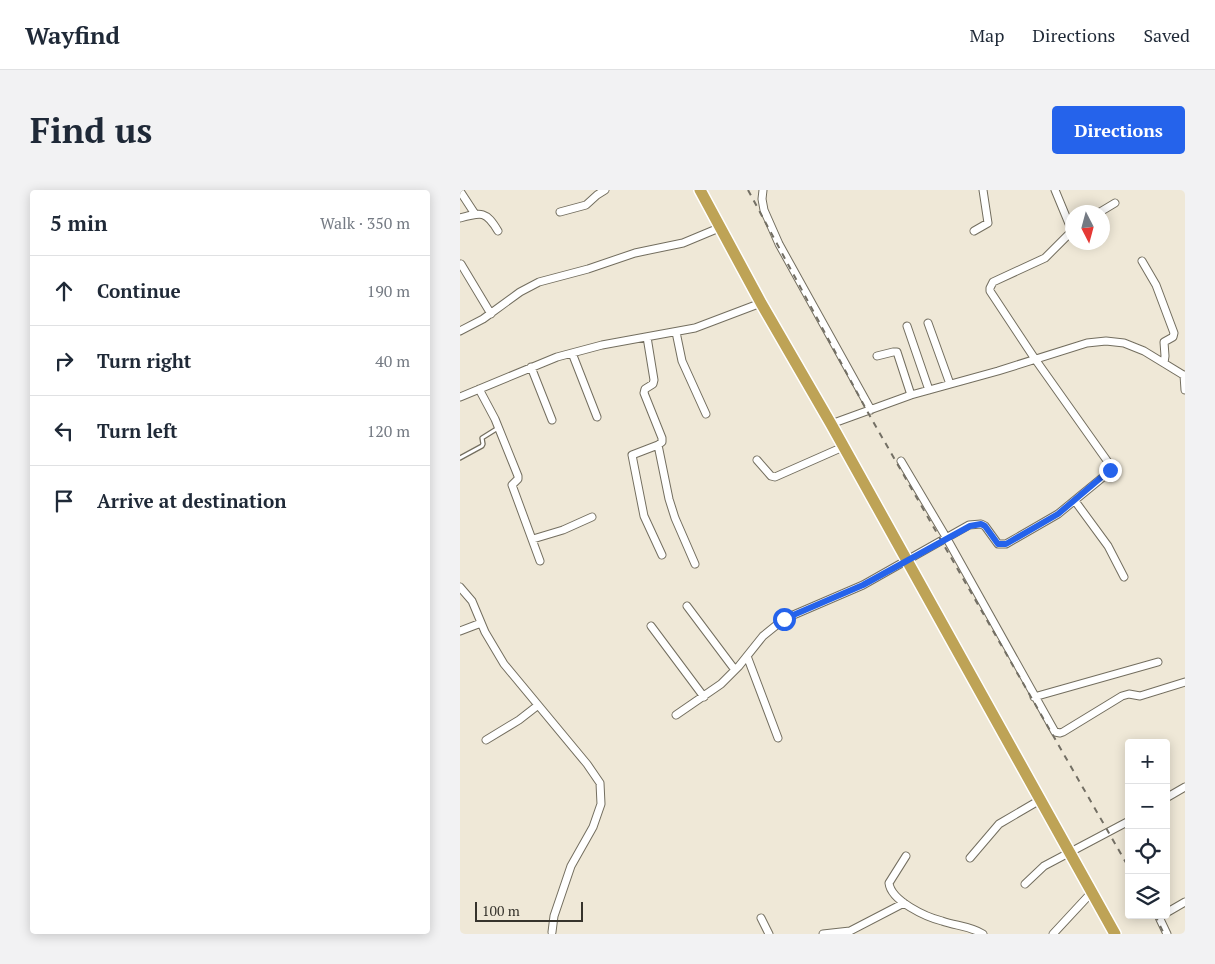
<!DOCTYPE html>
<meta charset="utf-8">
<style>
body{margin:0;font-family:"PT Serif",serif;background:#f2f2f3;color:#1f2937}
.controls{position:absolute;right:15px;bottom:15px;display:grid;overflow:hidden;border-radius:5px;box-shadow:0 2px 12px #0003}
.controls button{width:45px;height:45px;display:grid;place-items:center;padding:0;border:0;border-bottom:1px solid #e0e1e3;background:#fff;color:#1f2937;font:25px sans-serif}
.compass{position:absolute;left:605px;top:15px;width:45px;height:45px;border-radius:50%;background:#fff;box-shadow:0 2px 12px #0003;rotate:174deg}
.scale{position:absolute;left:15px;bottom:12px;width:108px;box-sizing:border-box;padding-left:5px;border:2px solid #36332c;border-top:0;font-size:14px;line-height:18px;white-space:nowrap;color:#36332c;-webkit-text-stroke:4px #efe8d7;paint-order:stroke}
.stop{position:absolute;width:15px;height:15px;margin:-11px;border:4px solid #2563eb;border-radius:50%;background:#fff}
.stop.end{background:#2563eb;border-color:#fff;box-shadow:0 1px 5px #0008}
.list{margin:0;padding:0;list-style:none}
h2{display:flex;justify-content:space-between;align-items:center;height:65px;margin:0;padding:0 20px;font-size:21px}
h2 small{font-size:16px;font-weight:400;color:#747a83}
.list li{display:grid;grid-template-columns:32px 1fr auto;gap:15px;align-items:center;box-sizing:border-box;height:70px;padding:0 20px;border-top:1px solid #e0e1e3}
.list b{display:block;font-size:19px;white-space:nowrap}
.list em{font-size:16px;font-style:normal;color:#747a83}
.icon{flex:none;width:28px;height:28px;fill:none;stroke:currentColor;stroke-width:2;stroke-linecap:round;stroke-linejoin:round}
.map{position:relative;flex:none;width:725px;height:744px;overflow:hidden;border-radius:5px}
header{display:flex;align-items:center;gap:30px;box-sizing:border-box;height:70px;padding:0 25px;background:#fff;border-bottom:1px solid #e0e1e3}
header strong{font-size:24px}
nav{display:flex;gap:28px;margin-inline-start:auto;font-size:18px}
.intro{display:flex;align-items:center;justify-content:space-between;box-sizing:border-box;height:120px;padding:0 30px}
h1{margin:0;font-size:35px}
.button{padding:12px 22px;border-radius:5px;background:#2563eb;color:#fff;font-size:18px;font-weight:700}
main{display:flex;gap:30px;padding:0 30px}
aside{flex:1;background:#fff;border-radius:5px;box-shadow:0 2px 12px #0003}
.map>svg:first-child{display:block}
.lines{fill:none;stroke-linecap:round;stroke-linejoin:round}
.service-casing{stroke:#736e5f;stroke-width:5.5}
.minor-casing{stroke:#736e5f;stroke-width:9}
.trunk-casing{stroke:#fff;stroke-width:14}
.service{stroke:#fff;stroke-width:3}
.minor{stroke:#fff;stroke-width:7}
.trunk{stroke:#bea356;stroke-width:11}
.rail{stroke:#736f64;stroke-width:2;stroke-dasharray:6 6;stroke-linecap:butt}
.route{stroke:#2563eb;stroke-width:6}
</style>
<header>
<strong>Wayfind</strong>
<nav><a>Map</a><a>Directions</a><a>Saved</a></nav>
</header>
<div class="intro"><h1>Find us</h1><a class="button">Directions</a></div>
<main>
<aside>
<h2>5 min<small>Walk · 350 m</small></h2>
<ul class="list">
<li><svg class="icon" aria-label="ahead" viewBox="0 0 24 24"><path d="M12 20V5M6 11l6-6 6 6"/></svg><div><b>Continue</b></div><em>190 m</em></li>
<li><svg class="icon" aria-label="right" viewBox="0 0 24 24"><path d="M7 20v-9h11M14 6l5 5-5 5"/></svg><div><b>Turn right</b></div><em>40 m</em></li>
<li><svg class="icon" aria-label="left" viewBox="0 0 24 24"><path d="M17 20v-9H6M10 6l-5 5 5 5"/></svg><div><b>Turn left</b></div><em>120 m</em></li>
<li><svg class="icon" aria-label="arrive" viewBox="0 0 24 24"><path d="M6 21V4h12l-3 4 3 4H6"/></svg><div><b>Arrive at destination</b></div></li>
</ul>
</aside>
<div class="map">
<svg width="725" height="744" viewBox="0 0 725 744">
<rect width="100%" height="100%" fill="#efe8d7"/>
<g class="lines">
<defs>
<path id="service" d="M0,268L22,256L23,254L22,248L38,238"/>
<path id="minor" d="M303,0L302,9L304,20L319,54L411,220
M0,1L15,24
M100,22L126,15L137,5L145,0
M640,22L655,13
M0,28C22,22 26,21 38,41
M514,41L528,33L523,0
M682,71L696,95L714,143L713,147L704,152L705,166L704,173
M1,74L31,124
M468,133L490,194
M447,136L469,200
M0,141L23,129L60,102L79,92L128,79L175,63L223,53L259,38
M216,142L222,171L246,224
M187,147L194,190L193,194L185,199L184,203L202,248V252L198,255L209,309L215,328L235,374
M112,163L137,227
M417,166L433,162H437L451,205
M71,177L92,230
M724,185L725,200
M19,199L35,229L58,286V289L52,295L80,371
M0,207L97,167L142,155L235,138L301,113
M371,234L451,205L538,181L627,153L646,151L664,153L684,161L725,186
M198,255L172,265L184,326L202,365
M297,270L311,286L315,287L383,257
M441,271L486,347L595,542L600,543L603,542L662,506L669,504L680,506L725,492
M615,311L648,356L664,387
M73,349L103,340L132,327
M0,397L12,411L25,442L44,474L127,574L140,593L141,614L133,637L111,676L94,726L92,742
M227,416L275,480
M191,436L244,507
M0,441L21,433
M287,466L318,548
M574,507L698,472
M216,525L261,494L279,476L303,446L324,429L403,395L509,335L521,334L525,336L538,354H546L598,324L648,283L650,278L648,272L575,169L530,101V98L533,92L585,68L612,41L595,0
M26,550L59,530L77,516
M706,608L725,597
M446,666L429,693C431,711 466,727 482,731C496,736 510,736 523,744
M510,668L539,634L580,610
M565,694L584,676L669,631
M706,723L725,712
M698,725L707,744
M301,728L309,744
M363,744L390,741L444,713
M593,744L632,702"/>
<path id="trunk" d="M240,0L301,113L371,234L655,744"/>
</defs>
<use href="#service" class="service-casing"/>
<use href="#minor" class="minor-casing"/>
<use href="#trunk" class="trunk-casing"/>
<use href="#service" class="service"/>
<use href="#minor" class="minor"/>
<use href="#trunk" class="trunk"/>
<path class="rail" d="M288,0L407,221L669,678
M695,725L704,744"/>
</g>
<g class="lines">
<path class="route" d="M324,429L403,395L510,336L521,334L525,336L538,354H546L598,324L650,280"/>
</g>
</svg>
<div class="controls">
<button>+</button>
<button>−</button>
<button><svg class="icon" aria-label="locate" viewBox="0 0 24 24"><circle cx="12" cy="12" r="6"/><path d="M12 2v4M12 18v4M2 12h4M18 12h4"/></svg></button>
<button><svg class="icon" aria-label="layers" viewBox="0 0 24 24"><path d="M12 4l9 5-9 5-9-5zM3 14l9 5 9-5"/></svg></button>
</div>
<svg class="compass" viewBox="-18 -18 36 36"><path d="M0-13l5 13h-10z" fill="#e53935"/><path d="M0 13l5-13h-10z" fill="#747a83"/></svg>
<div class="scale">100 m</div>
<div class="stop" style="left:324px;top:429px"></div>
<div class="stop end" style="left:650px;top:280px"></div>
</div>
</main>
